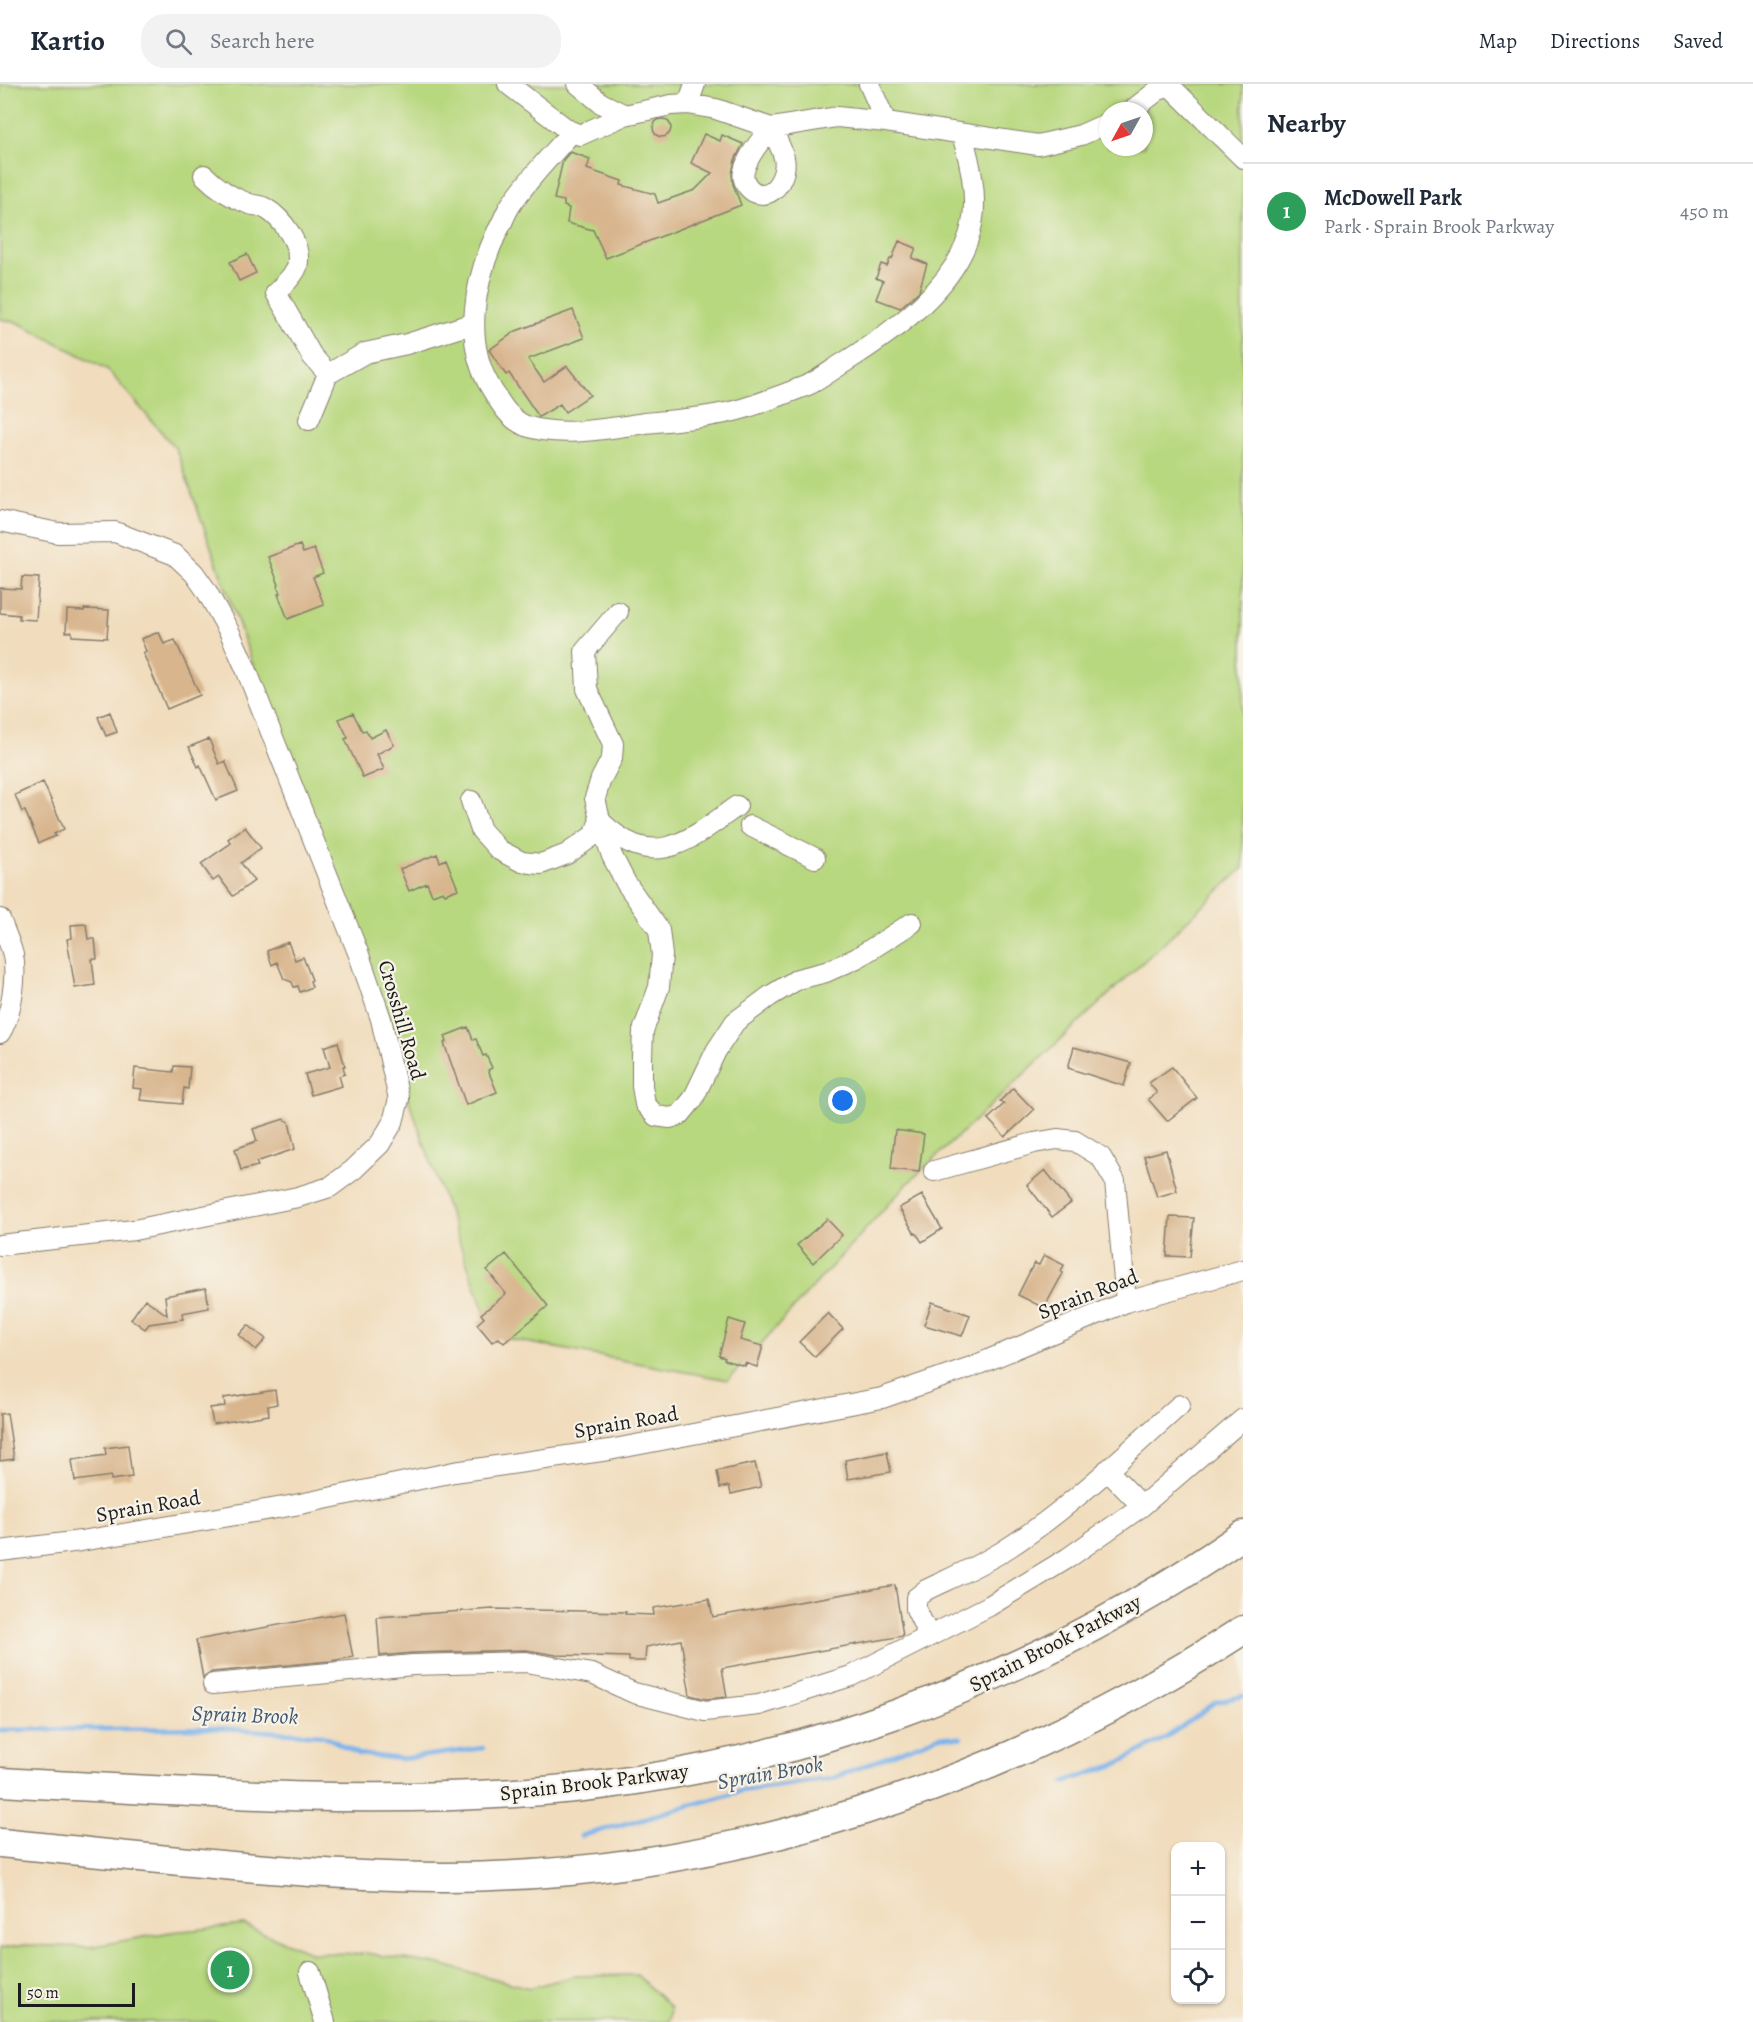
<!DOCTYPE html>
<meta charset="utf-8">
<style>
body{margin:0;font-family:Alegreya,serif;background:#f2f2f3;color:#1f2937}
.controls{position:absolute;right:18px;bottom:18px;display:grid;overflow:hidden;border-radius:12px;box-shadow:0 2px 4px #0004}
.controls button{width:54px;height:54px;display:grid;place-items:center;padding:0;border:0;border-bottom:2px solid #e0e1e3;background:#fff;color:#1f2937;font:30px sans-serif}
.compass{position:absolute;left:1099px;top:18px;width:54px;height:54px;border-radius:50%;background:#fff;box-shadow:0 2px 4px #0004;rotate:230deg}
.scale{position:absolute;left:18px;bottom:15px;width:117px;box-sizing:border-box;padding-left:6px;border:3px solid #1c1c1c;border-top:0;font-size:16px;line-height:21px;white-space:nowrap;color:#1c1c1c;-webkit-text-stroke:4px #f7f3e8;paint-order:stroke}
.you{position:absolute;left:843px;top:1017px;width:21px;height:21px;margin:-15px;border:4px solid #fff;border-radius:50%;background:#1a73e8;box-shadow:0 0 0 9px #1a73e833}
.badge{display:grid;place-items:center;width:39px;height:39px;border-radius:50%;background:#111827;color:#fff;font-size:20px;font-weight:700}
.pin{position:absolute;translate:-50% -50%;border:3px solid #fff;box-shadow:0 2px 6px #0006}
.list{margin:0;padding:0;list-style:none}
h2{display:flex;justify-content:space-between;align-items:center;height:78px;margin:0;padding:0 24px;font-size:26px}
h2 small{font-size:20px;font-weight:400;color:#747a83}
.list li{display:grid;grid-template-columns:39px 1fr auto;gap:18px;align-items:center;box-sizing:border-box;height:96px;padding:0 24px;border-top:2px solid #e0e1e3}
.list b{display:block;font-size:22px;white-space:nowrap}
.list p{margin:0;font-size:20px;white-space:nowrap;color:#747a83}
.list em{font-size:20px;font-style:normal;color:#747a83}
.icon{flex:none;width:33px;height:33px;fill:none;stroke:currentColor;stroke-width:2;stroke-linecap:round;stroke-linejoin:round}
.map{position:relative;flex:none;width:1243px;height:1938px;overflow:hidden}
header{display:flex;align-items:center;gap:36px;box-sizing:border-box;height:84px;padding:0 30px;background:#fff;border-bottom:2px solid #e0e1e3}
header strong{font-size:28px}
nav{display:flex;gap:33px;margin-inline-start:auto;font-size:21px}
.search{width:420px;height:54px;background:#f2f2f3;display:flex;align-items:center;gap:15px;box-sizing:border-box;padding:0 21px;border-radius:24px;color:#747a83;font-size:22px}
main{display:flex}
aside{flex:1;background:#fff}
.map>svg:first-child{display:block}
.green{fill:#b8d87f;stroke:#6a7a4e;stroke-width:1.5;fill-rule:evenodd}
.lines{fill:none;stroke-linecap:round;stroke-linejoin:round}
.stream{stroke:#7cb3eb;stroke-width:4.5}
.building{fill:#d8b58d}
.minor-casing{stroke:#867c6c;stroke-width:22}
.highway-casing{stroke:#867c6c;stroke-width:31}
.minor{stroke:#fff;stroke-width:20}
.highway{stroke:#fff;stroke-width:28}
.labels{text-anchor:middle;stroke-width:4.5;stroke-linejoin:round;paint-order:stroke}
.street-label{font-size:21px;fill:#1c1c1c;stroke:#f7f3e8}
.water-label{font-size:22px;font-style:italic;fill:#42586f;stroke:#f7f3e8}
</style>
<header>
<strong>Kartio</strong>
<div class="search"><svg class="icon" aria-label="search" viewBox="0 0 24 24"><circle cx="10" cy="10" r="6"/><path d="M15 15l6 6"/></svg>Search here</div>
<nav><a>Map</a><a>Directions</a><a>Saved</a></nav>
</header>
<main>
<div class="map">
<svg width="1243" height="1938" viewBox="0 0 1243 1938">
<rect width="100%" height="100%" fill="#f7f3e8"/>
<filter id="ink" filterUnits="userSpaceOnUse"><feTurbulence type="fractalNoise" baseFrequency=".0167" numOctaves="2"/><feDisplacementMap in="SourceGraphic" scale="12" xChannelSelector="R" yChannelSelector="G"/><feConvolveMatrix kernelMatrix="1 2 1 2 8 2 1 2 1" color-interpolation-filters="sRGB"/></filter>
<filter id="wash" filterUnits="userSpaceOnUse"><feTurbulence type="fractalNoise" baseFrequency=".008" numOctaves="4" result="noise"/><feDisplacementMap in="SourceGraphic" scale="24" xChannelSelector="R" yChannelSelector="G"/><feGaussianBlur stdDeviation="1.35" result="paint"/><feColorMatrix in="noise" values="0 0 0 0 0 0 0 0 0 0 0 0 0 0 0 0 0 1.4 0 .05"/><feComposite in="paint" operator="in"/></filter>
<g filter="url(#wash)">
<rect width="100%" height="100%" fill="#f1ddbd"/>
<path class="green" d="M0,0H1243V784L905,1102L728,1296L493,1252L176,365L107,285L19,239L0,235ZM1108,27H1144V63H1108Z
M244,1841L312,1869L372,1870L443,1881L529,1904L575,1892L637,1891L671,1924L669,1938H0V1865L24,1861L89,1863L171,1848Z"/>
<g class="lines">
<path class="stream" d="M0,1646L216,1644L323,1651L358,1670L401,1675L483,1664
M1064,1698L1115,1681L1167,1653L1216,1618L1243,1612
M581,1752L741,1707L831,1695L939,1652L961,1654"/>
</g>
<g id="blocks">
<path class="building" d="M653 44a9 9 0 1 1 18 0a9 9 0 1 1-18 0Z
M704,50L720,57L722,51L743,60L735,76L732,90L733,100L741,121L606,174L593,146L567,139L569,124L564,122V117L554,115L563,76L570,68L590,75L587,85L622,97L621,101L655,110L658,119L695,106L712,89L691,79Z
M899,157L916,164L912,174L927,180L919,207L900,224L876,215L883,197L876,194L881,180L887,182L890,175H892Z
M247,170L256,189L239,197L230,178Z
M573,226L584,254L528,275L544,298L567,282L590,311L565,328L560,320L539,333L509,289L506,291L489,266L516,247Z
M300,461L303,469L314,465L323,489L313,493L324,521L288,535L278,510L280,509L277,502L279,501L268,473Z
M22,493L39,494L36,536L19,535V531L0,529V504L21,505Z
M84,525L109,526L107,554L72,552V548H66L67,526L84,527Z
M159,548L164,560L175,556L200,611L167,625L143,569L146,567L141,555Z
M110,628L117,648L106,652L98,633Z
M353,629L362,647L366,646L370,654L386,646L394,661L377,670L384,685L363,694L345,655L348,654L339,635Z
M209,655L219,680L225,677L238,707L216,716L200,681L198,683L189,663Z
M43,698L64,745L54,750L56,752L39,759L25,727L22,728L15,711Z
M245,743L261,764L241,779L254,797L233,812L219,793L213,797L201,780L231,759L228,755Z
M437,770L440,778L446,775L458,805L445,810L443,807L432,811L427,799L409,807L400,785Z
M86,840L88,855H95L97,875H92L95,901L75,904L67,855L72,854L71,841Z
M288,858L295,876L303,873L312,896L310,897L312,903L300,908L298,902L294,903L292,898L284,895L277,878L272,881L267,867Z
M468,943L473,956L476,955L483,972L486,971L492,984L488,986L497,1008L466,1021L444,959L447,958L445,952Z
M338,958L345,982H343L345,990L339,992L342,1002L311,1011L305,990L330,983L324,963Z
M1074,963L1131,979L1124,1002L1068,984Z
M174,982L190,983L188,1005L184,1004L182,1020L140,1016L142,1005L133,1004L135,984L173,988Z
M1172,983L1197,1014L1167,1037L1148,1015L1157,1009L1149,999Z
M1013,1004L1034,1026L1005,1053L988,1035L1004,1020L1000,1017Z
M284,1035L289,1038L295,1065L256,1078L258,1082L241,1086L235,1065L257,1057L253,1045Z
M895,1046L924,1050L919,1088L891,1085Z
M1166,1066L1177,1107L1157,1113L1144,1072Z
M1045,1086L1071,1119L1052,1133L1027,1101Z
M922,1111L942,1145L922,1158L916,1149L915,1150L899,1124Z
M1170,1133L1194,1134L1190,1173L1167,1172Z
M827,1135L842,1151L813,1179L797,1161Z
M506,1170L548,1222L504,1259L499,1254L492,1258L477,1240L484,1234L481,1230L506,1210L487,1186Z
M1044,1171L1064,1181L1061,1188L1063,1189L1044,1224L1018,1211L1034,1179L1039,1181Z
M206,1204L209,1224L182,1229L183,1235L149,1240L145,1245L131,1235L145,1215L167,1231L165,1212Z
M932,1218L970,1231L962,1252L924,1241Z
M828,1229L843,1245L815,1273L799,1258Z
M729,1235L745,1240L740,1256L763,1262L757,1283L745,1279V1282L724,1276L725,1274L719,1272Z
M248,1241L266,1255L256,1266L239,1251Z
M275,1306L277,1320L268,1322L269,1331L213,1340L210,1324L225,1322L224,1314Z
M7,1329L14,1375L0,1377V1330Z
M128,1361L132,1393L111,1396V1392L75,1397L72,1376L106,1371L105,1364Z
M887,1368L891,1388L848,1395L845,1376Z
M755,1379L761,1403L731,1410L729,1402L720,1404L717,1387Z
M895,1501L903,1552L722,1584L727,1613L706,1615L690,1611L681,1556L646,1563L645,1577H629V1573L556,1571L526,1566L413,1569L380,1572L377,1533L493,1525L626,1528L625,1530L654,1531L653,1524L709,1515L713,1533Z
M344,1529L353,1573L331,1577L212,1588L203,1594L196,1556Z"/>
</g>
</g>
<g filter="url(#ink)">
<use href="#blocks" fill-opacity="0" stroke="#867c6c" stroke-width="1.5"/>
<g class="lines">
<defs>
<path id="minor" d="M508,0L568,46L580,51L625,31L671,21L688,20L716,25L771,44L837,33L886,38L1038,61L1081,51L1108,39
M578,0L601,19L625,31
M869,0L886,38
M1168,0L1243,74
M688,20L695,0
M1131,27L1166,0
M771,44C775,53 782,64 784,74C787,87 778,110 762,110C751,110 741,98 744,87C748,71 761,56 771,44Z
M572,48C551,72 527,96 510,122C505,130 502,140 497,148C475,195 462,257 491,304C500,319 509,335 526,342C561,354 609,344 645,339C675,336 717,333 745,324C766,317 788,309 808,301C821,295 833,285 845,278C894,247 960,201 972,140C978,112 970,78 962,50
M204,91C217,104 230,113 247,119C253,122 260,121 265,124C282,134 303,161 297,183C294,192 282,202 276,209L312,272L328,290L365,269L407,260L474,239
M309,336L328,290
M0,437L58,449L115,448L175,471L194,489L206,506L230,549L246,585L359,871L381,935L399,1015L393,1038L380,1060L353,1086L330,1103L298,1113L134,1146L0,1161
M471,717L481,746L499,766L522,778L541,780L567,770L594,751L600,736L595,714L601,695L612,674L613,660L587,605L585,567L618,528
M600,736L612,772L626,799L659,846L662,871L659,903L643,947L642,973V1002L645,1020L656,1032L670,1034L680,1031L693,1015L716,967L735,938L770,912L798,895L826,888L857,874L912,839
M601,738C654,789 688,757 737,722
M750,742L815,774
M0,835C4,846 10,859 13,871C17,892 12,930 0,949
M934,1087L1034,1059L1057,1055L1075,1057L1101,1073L1115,1097L1126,1218
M1107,1386L1142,1422
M0,1467L81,1457L295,1421L454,1388L609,1366L882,1314L974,1282L1126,1218L1243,1186
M929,1552L916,1525V1514L926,1506C951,1494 976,1483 1000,1469C1066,1428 1122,1373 1180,1321
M213,1600L413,1581L526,1578L592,1590L634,1609L705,1627L759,1621L851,1592L989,1522L1068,1474L1142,1422L1243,1335
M310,1888L325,1938"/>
<path id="highway" d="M0,1698C172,1707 343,1720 515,1709C776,1693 1029,1600 1243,1451
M0,1759C146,1773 294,1792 440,1793C724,1794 1007,1700 1243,1546"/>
</defs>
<use href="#minor" class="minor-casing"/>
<use href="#highway" class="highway-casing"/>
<use href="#minor" class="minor"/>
<use href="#highway" class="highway"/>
</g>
</g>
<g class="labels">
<g class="street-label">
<text transform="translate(402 936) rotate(74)" y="7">Crosshill Road</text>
<text transform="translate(1088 1210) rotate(-21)" y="7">Sprain Road</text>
<text transform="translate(626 1338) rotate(-10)" y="7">Sprain Road</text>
<text transform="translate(148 1422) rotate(-10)" y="7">Sprain Road</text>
<text transform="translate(1055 1559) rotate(-27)" y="7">Sprain Brook Parkway</text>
<text transform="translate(594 1698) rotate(-7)" y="7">Sprain Brook Parkway</text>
</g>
<g class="water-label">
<text transform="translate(245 1630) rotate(2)" y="8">Sprain Brook</text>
<text transform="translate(770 1688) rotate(-10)" y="8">Sprain Brook</text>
</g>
</g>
</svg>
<div class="controls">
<button>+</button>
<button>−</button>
<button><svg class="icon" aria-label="locate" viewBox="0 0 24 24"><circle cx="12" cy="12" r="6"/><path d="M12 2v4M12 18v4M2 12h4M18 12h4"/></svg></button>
</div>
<svg class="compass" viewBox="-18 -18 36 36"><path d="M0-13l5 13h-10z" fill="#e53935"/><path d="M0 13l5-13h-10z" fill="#747a83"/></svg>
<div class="scale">50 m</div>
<div class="you"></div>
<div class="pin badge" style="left:230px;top:1886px;background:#2e9e5b">1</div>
</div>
<aside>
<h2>Nearby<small></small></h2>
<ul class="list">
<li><span class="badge" style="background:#2e9e5b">1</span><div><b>McDowell Park</b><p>Park · Sprain Brook Parkway</p></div><em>450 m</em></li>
</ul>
</aside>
</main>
